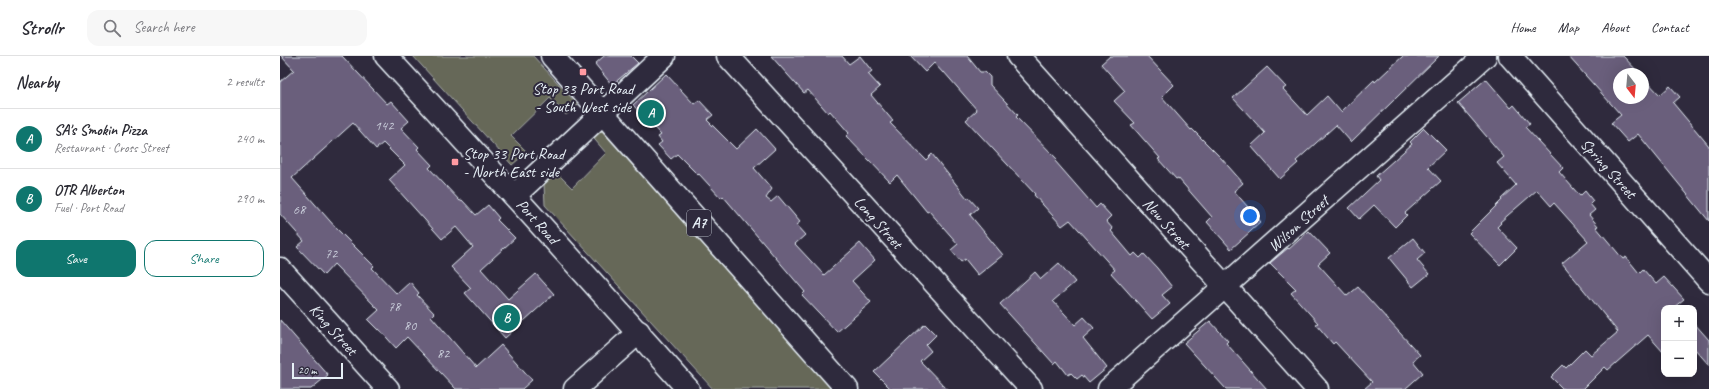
<!DOCTYPE html>
<meta charset="utf-8">
<style>
body{margin:0;font-family:Caveat,sans-serif;background:#f7f7f7;color:#2b2b33}
.controls{position:absolute;right:12px;bottom:12px;display:grid;overflow:hidden;border-radius:8px;box-shadow:0 4px 16px #0002}
.controls button{width:36px;height:36px;display:grid;place-items:center;padding:0;border:0;border-bottom:1px solid #e1e1e2;background:#fff;color:#2b2b33;font:20px sans-serif}
.compass{position:absolute;left:1333px;top:12px;width:36px;height:36px;border-radius:50%;background:#fff;box-shadow:0 4px 16px #0002;rotate:164deg}
.scale{position:absolute;left:12px;bottom:10px;width:51px;box-sizing:border-box;padding-left:4px;border:2px solid #e8f1f8;border-top:0;font-size:11px;line-height:14px;white-space:nowrap;color:#e8f1f8;-webkit-text-stroke:3px #2f2a3d;paint-order:stroke}
.you{position:absolute;left:970px;top:160px;width:14px;height:14px;margin:-10px;border:3px solid #fff;border-radius:50%;background:#1a73e8;box-shadow:0 0 0 6px #1a73e833}
.badge{display:grid;place-items:center;width:26px;height:26px;border-radius:50%;background:#0f766e;color:#fff;font-size:13px;font-weight:700}
.pin{position:absolute;translate:-50% -50%;border:2px solid #fff;box-shadow:0 1px 4px #0006}
.list{margin:0;padding:0;list-style:none}
h2{display:flex;justify-content:space-between;align-items:center;height:52px;margin:0;padding:0 16px;font-size:17px}
h2 small{font-size:13px;font-weight:400;color:#7c7c81}
.list li{display:grid;grid-template-columns:26px 1fr auto;gap:12px;align-items:center;box-sizing:border-box;height:60px;padding:0 16px;border-top:1px solid #e1e1e2}
.list b{display:block;font-size:15px;white-space:nowrap}
.list p{margin:0;font-size:13px;white-space:nowrap;color:#7c7c81}
.list em{font-size:13px;font-style:normal;color:#7c7c81}
.actions{display:flex;gap:8px;padding:12px 16px}
.actions a{flex:1;padding:9px 0;border:1px solid #0f766e;border-radius:12px;text-align:center;font-size:14px;color:#0f766e}
.actions .main{background:#0f766e;color:#fff}
.icon{flex:none;width:22px;height:22px;fill:none;stroke:currentColor;stroke-width:2;stroke-linecap:round;stroke-linejoin:round}
.map{position:relative;flex:none;width:1429px;height:333px;overflow:hidden}
header{display:flex;align-items:center;gap:24px;box-sizing:border-box;height:56px;padding:0 20px;background:#fff;border-bottom:1px solid #e1e1e2}
header strong{font-size:19px}
nav{display:flex;gap:22px;margin-inline-start:auto;font-size:14px}
.search{width:280px;height:36px;background:#f7f7f7;display:flex;align-items:center;gap:10px;box-sizing:border-box;padding:0 14px;border-radius:12px;color:#7c7c81;font-size:15px}
main{display:flex}
aside{flex:1;background:#fff}
.map>svg:first-child{display:block}
.green{fill:#666859;stroke:#a7aca8}
.building{fill:#6a5e7c;stroke:#e8f1f8}
.lines{fill:none;stroke-linecap:round;stroke-linejoin:round}
.minor-casing{stroke:#e8f1f8;stroke-width:25}
.highway-casing{stroke:#e8f1f8;stroke-width:25}
.minor{stroke:#2f2a3d;stroke-width:22}
.highway{stroke:#2f2a3d;stroke-width:22}
.poi-dot{fill:#ff9aa2;stroke:#2f2a3d;stroke-width:1.5}
.labels{text-anchor:middle;stroke-width:4;stroke-linejoin:round;paint-order:stroke}
.number-label{font-size:14px;fill:#c8ccd9}
.shield{fill:#2f2a3d;stroke:#b0b5c0;stroke-width:1}
.shield-label{font-size:15px;font-weight:bold;fill:#e8f1f8}
.poi-label{font-size:16px;fill:#e8f1f8;stroke:#2f2a3d}
.street-label{font-size:16px;fill:#e8f1f8;stroke:#2f2a3d}
</style>
<header>
<strong>Strollr</strong>
<div class="search"><svg class="icon" aria-label="search" viewBox="0 0 24 24"><circle cx="10" cy="10" r="6"/><path d="M15 15l6 6"/></svg>Search here</div>
<nav><a>Home</a><a>Map</a><a>About</a><a>Contact</a></nav>
</header>
<main>
<aside>
<h2>Nearby<small>2 results</small></h2>
<ul class="list">
<li><span class="badge">A</span><div><b>SA's Smokin Pizza</b><p>Restaurant · Cross Street</p></div><em>240 m</em></li>
<li><span class="badge">B</span><div><b>OTR Alberton</b><p>Fuel · Port Road</p></div><em>290 m</em></li>
</ul>
<div class="actions"><a class="main">Save</a><a>Share</a></div>
</aside>
<div class="map">
<svg width="1429" height="333" viewBox="0 0 1429 333">
<rect width="100%" height="100%" fill="#2f2a3d"/>
<filter id="ink" filterUnits="userSpaceOnUse"><feTurbulence type="fractalNoise" baseFrequency=".025" numOctaves="2"/><feDisplacementMap in="SourceGraphic" scale="8" xChannelSelector="R" yChannelSelector="G"/><feConvolveMatrix kernelMatrix="1 2 1 2 8 2 1 2 1" color-interpolation-filters="sRGB"/></filter>
<g filter="url(#ink)">
<path class="green" d="M133,0H253L298,49L286,59L270,42L231,80L247,96L232,109Z
M321,74L552,333H433L265,149L264,128L274,114L292,132L326,97L310,78Z"/>
<path class="building" d="M1,0H62L107,48L111,45L129,65L121,72L139,91L137,93L152,109L149,112L180,145L182,144L196,159L208,149L219,162L217,164L235,182L201,213L228,243L256,218L274,238L225,282L185,237L191,232L171,211L193,191L176,171L162,183L109,124L125,109L103,87L96,93L73,67L12,122L57,173L94,210L92,212L117,238L130,226L139,237L137,239L154,257L151,260L196,312L221,289L252,324L242,333H176L127,281L116,292L99,273L98,274L88,264L99,254L54,208L44,219L17,191L24,185L0,158V26L14,14Z
M324,0H351L358,7L332,29L315,8Z
M491,0H562L569,8L580,0L592,15L588,18L600,31L591,39L613,65L610,67L646,104L652,98L687,142L688,141L698,152L690,159L723,199L698,219L685,203L681,206L671,194L678,188L649,155L647,156L617,119L610,126L566,80L569,77L550,55L548,57L528,34L524,37Z
M630,0H687L700,16H705L710,21V29L738,59L736,61L777,103L775,105L816,152L820,148L831,160L826,165L833,173L831,175L852,200L855,197L860,202L864,198L877,212L892,231L882,239L890,248L872,263L831,217L835,214L790,164L782,170L754,139L755,138L686,64L697,54L664,16L663,17L654,7L645,16Z
M830,0H867L894,29L882,41L911,74L912,73L941,102L963,127L954,135L981,166L951,193L927,166L932,161L898,122L896,123L878,103L880,102L851,69L855,67L834,45L845,35L821,8Z
M1123,0H1159L1071,86L1056,69L1016,105L1018,107L1000,123L971,90L985,77L953,42L987,11L1006,31L1003,33L1027,59L1047,40L1061,56L1094,24L1095,26Z
M1288,0H1343L1360,18H1339V42H1363V21L1380,39L1390,30L1400,41L1393,47L1429,90V165L1358,78L1348,86L1331,67L1341,59Z
M386,18L414,48L419,44L433,59L427,64L456,93L477,73L495,93L474,112L492,133L486,142L491,146L498,140L520,166L516,169L525,179L515,188L544,219L580,187L595,204L572,225L591,246L557,276L522,239L525,236L443,140L441,142L419,118L418,119L397,98L391,103L378,89L382,86L378,81L381,79L353,49Z
M1206,23L1231,52L1234,49L1250,68L1245,71L1283,112L1279,116L1300,140L1305,135L1313,145L1310,148L1315,154L1309,159L1318,170L1316,171L1343,203L1346,201L1359,217L1363,213L1376,228L1384,221L1404,243L1393,252H1384V297L1368,279L1328,314L1325,311L1303,333H1283L1271,321L1283,309L1286,312L1305,293L1311,299L1338,276L1282,207L1308,185L1274,147L1271,150L1257,134L1220,166L1221,167L1217,171L1237,192L1220,209L1189,177L1222,144L1221,143L1236,129L1217,107L1224,101L1178,47Z
M1144,72L1166,94L1148,111L1161,125L1125,157L1127,159L1115,171L1094,149L1079,163L1069,152L1099,124L1096,120L1132,88L1130,86Z
M1029,175L1050,197L1038,208L1067,240L1078,231L1140,299L1133,305L1143,317L1125,333H1084L1092,326L1055,286L1053,288L1036,268L1038,267L1011,237L1016,233L990,207L1008,192L1009,193Z
M1133,182L1145,197L1137,204L1149,218L1133,231L1109,202Z
M779,207L795,226L773,245L795,269L804,261L814,272L803,282L827,312L809,327L802,319L797,323L791,317L788,319L777,305L774,308L720,248L755,216L761,223Z
M0,264L48,319L31,333H0Z
M930,265L948,285L946,287L987,333H946L904,287Z
M1414,267L1429,284V309L1414,292Z
M645,268L656,279L646,289L651,295L640,305L667,333H611L594,316Z"/>
<g class="lines">
<defs>
<path id="minor" d="M448,0L751,333
M738,0L1037,333
M1230,0L1429,225
M323,57L384,0
M0,213L108,333
M295,333L359,276
M829,333L1205,0"/>
<path id="highway" d="M106,0C208,110 308,221 408,333
M272,0L567,333
M235,139L323,57"/>
</defs>
<use href="#minor" class="minor-casing"/>
<use href="#highway" class="highway-casing"/>
<use href="#minor" class="minor"/>
<use href="#highway" class="highway"/>
</g>
</g>
<g class="poi-dot">
<rect x="299" y="12" width="8" height="8" rx="2"/>
<rect x="171" y="102" width="8" height="8" rx="2"/>
</g>
<g class="labels">
<g class="number-label">
<text x="104" y="74">142</text>
<text x="19" y="158">68</text>
<text x="51" y="202">72</text>
<text x="114" y="255">78</text>
<text x="130" y="274">80</text>
<text x="163" y="302">82</text>
</g>
<rect class="shield" x="407" y="154" width="24" height="26" rx="3"/>
<g class="shield-label">
<text x="419" y="172">A7</text>
</g>
<g class="poi-label">
<text x="303" y="38">Stop 33 Port Road<tspan x="303" dy="18">- South West side</tspan></text>
<text x="183" y="103" text-anchor="start">Stop 33 Port Road<tspan x="183" dy="18">- North East side</tspan></text>
</g>
<g class="street-label">
<text transform="translate(1329 112) rotate(48)" y="6">Spring Street</text>
<text transform="translate(258 165) rotate(48)" y="6">Port Road</text>
<text transform="translate(599 166) rotate(48)" y="6">Long Street</text>
<text transform="translate(887 167) rotate(48)" y="6">New Street</text>
<text transform="translate(1018 167) rotate(-42)" y="6">Wilson Street</text>
<text transform="translate(54 273) rotate(48)" y="6">King Street</text>
</g>
</g>
</svg>
<div class="controls">
<button>+</button>
<button>−</button>
</div>
<svg class="compass" viewBox="-18 -18 36 36"><path d="M0-13l5 13h-10z" fill="#e53935"/><path d="M0 13l5-13h-10z" fill="#7c7c81"/></svg>
<div class="scale">20 m</div>
<div class="you"></div>
<div class="pin badge" style="left:371px;top:57px">A</div>
<div class="pin badge" style="left:227px;top:262px">B</div>
</div>
</main>
